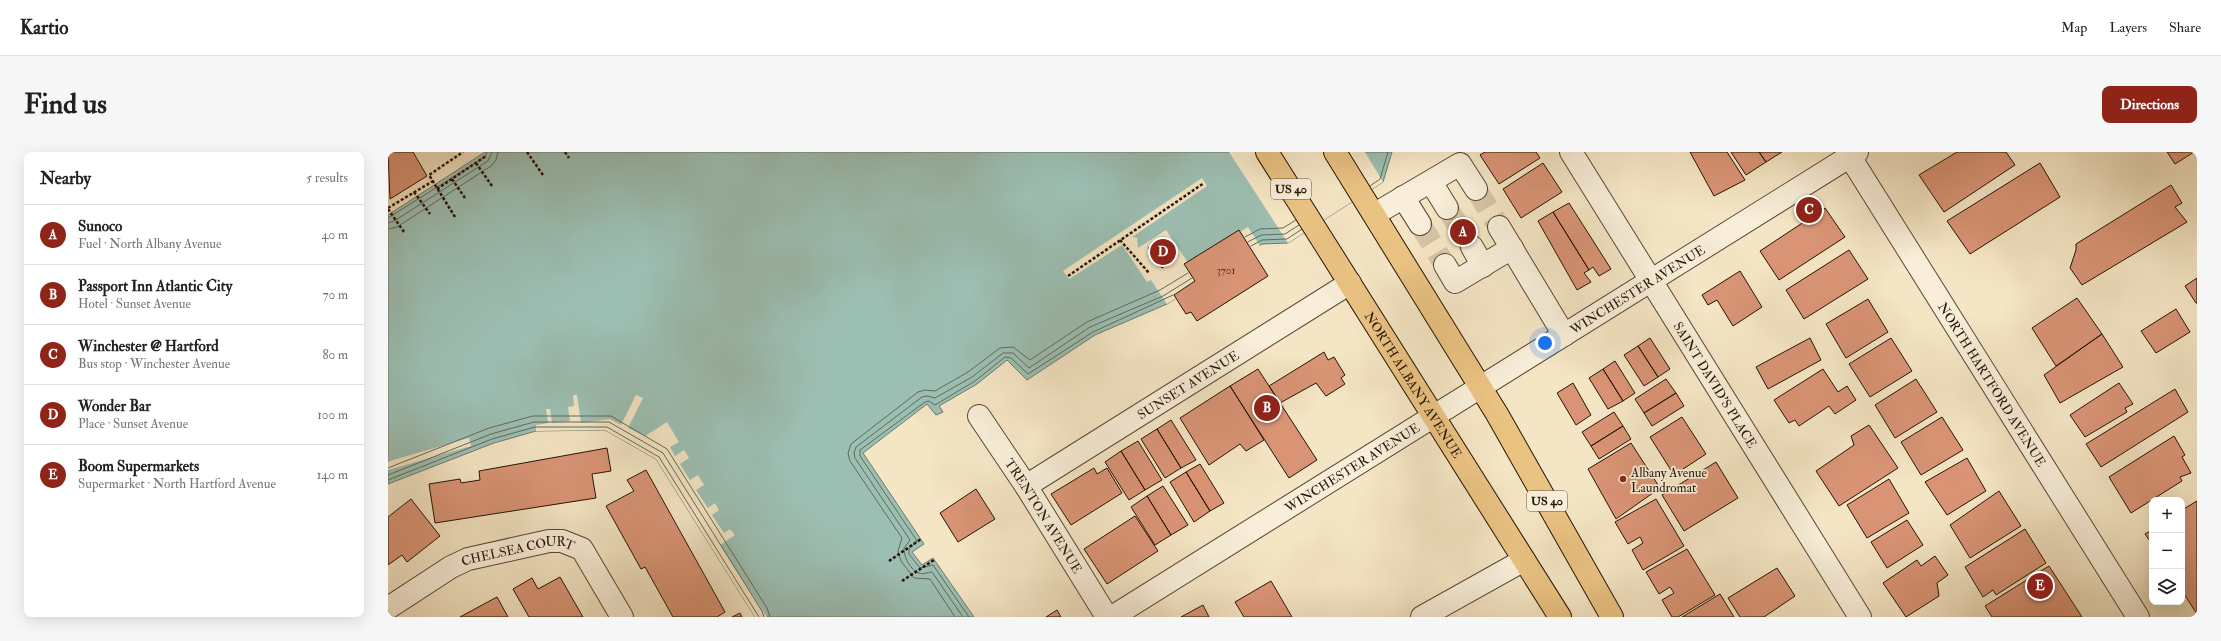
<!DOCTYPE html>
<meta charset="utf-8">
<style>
body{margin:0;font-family:"IM FELL Double Pica",serif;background:#f6f6f6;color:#202124}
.controls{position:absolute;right:12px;bottom:12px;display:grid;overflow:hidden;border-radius:8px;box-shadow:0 4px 16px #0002}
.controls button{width:36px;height:36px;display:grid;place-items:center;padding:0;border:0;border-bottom:1px solid #e0e0e0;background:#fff;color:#202124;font:20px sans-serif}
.you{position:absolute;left:1157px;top:191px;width:14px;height:14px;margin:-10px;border:3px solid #fff;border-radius:50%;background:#1a73e8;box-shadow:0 0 0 6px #1a73e833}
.badge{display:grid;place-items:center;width:26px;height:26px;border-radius:50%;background:#8f2418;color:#fff;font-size:13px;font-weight:700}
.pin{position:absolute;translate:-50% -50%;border:2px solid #fff;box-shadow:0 1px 4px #0006}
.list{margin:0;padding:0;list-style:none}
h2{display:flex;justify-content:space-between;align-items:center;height:52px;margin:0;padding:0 16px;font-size:17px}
h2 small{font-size:13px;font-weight:400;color:#757577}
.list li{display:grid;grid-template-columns:26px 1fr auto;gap:12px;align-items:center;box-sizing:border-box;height:60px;padding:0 16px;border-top:1px solid #e0e0e0}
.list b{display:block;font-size:15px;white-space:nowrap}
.list p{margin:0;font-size:13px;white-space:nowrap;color:#757577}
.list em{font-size:13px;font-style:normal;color:#757577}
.icon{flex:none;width:22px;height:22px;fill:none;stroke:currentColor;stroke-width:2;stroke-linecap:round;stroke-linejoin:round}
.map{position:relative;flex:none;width:1809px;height:465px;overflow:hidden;border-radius:8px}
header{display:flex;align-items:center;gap:24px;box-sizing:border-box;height:56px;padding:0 20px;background:#fff;border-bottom:1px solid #e0e0e0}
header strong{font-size:19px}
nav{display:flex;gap:22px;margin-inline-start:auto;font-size:14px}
.intro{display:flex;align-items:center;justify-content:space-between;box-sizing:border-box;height:96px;padding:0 24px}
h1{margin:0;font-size:28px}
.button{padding:10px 18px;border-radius:8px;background:#8f2418;color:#fff;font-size:14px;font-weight:700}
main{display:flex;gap:24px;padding:0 24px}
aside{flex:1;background:#fff;border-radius:8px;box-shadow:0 4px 16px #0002}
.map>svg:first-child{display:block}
.water{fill:#9cbfb3;stroke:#6d7a6d}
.pier{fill:#f4e5c4}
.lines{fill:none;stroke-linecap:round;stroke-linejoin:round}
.shore{stroke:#61695b;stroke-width:1}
.building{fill:#d99475;stroke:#261303}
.minor-tunnel{stroke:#d5c6a7;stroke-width:22;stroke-dasharray:22 11;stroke-linecap:butt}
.minor-casing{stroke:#5a4833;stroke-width:24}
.highway-casing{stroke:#261303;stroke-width:24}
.path{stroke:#261303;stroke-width:2.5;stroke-dasharray:3 2;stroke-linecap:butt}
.minor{stroke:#f8eed9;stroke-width:22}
.highway{stroke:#eac282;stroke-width:22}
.poi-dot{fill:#8f2418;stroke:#f8eed9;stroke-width:1.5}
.labels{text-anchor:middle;stroke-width:3.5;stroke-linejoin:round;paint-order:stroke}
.number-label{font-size:11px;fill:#533320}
.shield{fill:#f8eed9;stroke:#655543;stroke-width:1}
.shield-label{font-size:12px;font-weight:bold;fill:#261303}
.street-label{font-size:13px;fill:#261303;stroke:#f8eed9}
.poi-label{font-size:13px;fill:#261303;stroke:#f8eed9;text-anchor:start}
</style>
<header>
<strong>Kartio</strong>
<nav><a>Map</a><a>Layers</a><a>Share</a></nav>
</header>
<div class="intro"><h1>Find us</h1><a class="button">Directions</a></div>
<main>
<aside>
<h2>Nearby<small>5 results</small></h2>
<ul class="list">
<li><span class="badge">A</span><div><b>Sunoco</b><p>Fuel · North Albany Avenue</p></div><em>40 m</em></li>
<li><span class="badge">B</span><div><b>Passport Inn Atlantic City</b><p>Hotel · Sunset Avenue</p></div><em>70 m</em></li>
<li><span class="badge">C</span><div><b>Winchester @ Hartford</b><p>Bus stop · Winchester Avenue</p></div><em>80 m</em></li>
<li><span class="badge">D</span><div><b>Wonder Bar</b><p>Place · Sunset Avenue</p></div><em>100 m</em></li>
<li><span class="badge">E</span><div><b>Boom Supermarkets</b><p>Supermarket · North Hartford Avenue</p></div><em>140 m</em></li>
</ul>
</aside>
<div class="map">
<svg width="1809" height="465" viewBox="0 0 1809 465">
<rect width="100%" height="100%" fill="#f4e5c4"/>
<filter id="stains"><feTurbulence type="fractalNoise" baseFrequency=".005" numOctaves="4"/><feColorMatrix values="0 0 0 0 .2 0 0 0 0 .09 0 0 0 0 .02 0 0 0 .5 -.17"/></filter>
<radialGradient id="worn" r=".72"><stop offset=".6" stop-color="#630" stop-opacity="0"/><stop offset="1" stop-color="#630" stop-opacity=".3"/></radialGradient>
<path class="water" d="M97,0H1004L995,30L900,91L874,92L779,152L707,183L639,228L619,208L589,232L551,254L555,260L548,263L539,252L475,301L536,392L524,400L534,413L545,406L586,465H367L268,307L217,278L148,279L106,291L0,332V63Z"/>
<path class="pier" d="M841,0H977L995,30L900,91Z
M814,26L819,34L744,85L749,86L750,96L778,78L801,112L860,75L872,94L779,152L763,128L759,130L734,93L681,127L675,119Z
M185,243H189L193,271L222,267L233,273L248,243L255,246L240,276L257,284L279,270L291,290L282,295L287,304L296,298L301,306L292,312L302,328L310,323L316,333L308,338L320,356L327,351L331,358L324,363L336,381L342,377L347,383L332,393L379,465H367L268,307L217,278L148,279V273L160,271L158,257H162L164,271L182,269L180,255L186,254Z
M81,286L83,294L0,318V310L2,309Z"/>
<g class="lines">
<path class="shore" d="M982,34L992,27L1000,0
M0,66L97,5L99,0
M0,71L6,69L100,9L104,0
M0,77L9,75L103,14L108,8L110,0
M857,85L872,77L895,76L908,68
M860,90L873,83L897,82L911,73
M863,94L874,88L899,87L914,77
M0,316L101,276L145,264H223L279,297L379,456L382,465
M0,323L103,282L146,270H221L275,301L374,459L376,465
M0,328L104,287L147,275H219L271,305L371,465
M567,465L542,427L526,426L513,409L510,399L514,386L462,309L460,301L463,292L530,240L537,238L547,239L580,220L612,196L625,195L642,208L699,170L772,138L800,121
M575,465L544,420C539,420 536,423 531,421C523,419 515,404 516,396L522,388L467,306L466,301L468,295L534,245L539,244L547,246L584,225L615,201H625L641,216L702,175L775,144L804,126
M581,465L545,413L532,416L521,402V397L529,389L472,304V298L537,250L541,249L547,253L587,229L617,205L623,206L640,222L705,180L785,143"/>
</g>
<path class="building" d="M0,0H25L39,24L2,47Z
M1097,0H1148L1152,6L1111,32L1092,3Z
M1302,0H1339L1357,28L1326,44Z
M1343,0H1371L1378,10L1358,23Z
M1371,0H1394L1378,10Z
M1569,0H1618L1627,13L1556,60L1531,23Z
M1779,0H1806L1787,12Z
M1155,11L1174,40L1133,66L1115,37Z
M1652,11L1672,45L1582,102L1559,69Z
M1783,33L1794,51L1787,55L1799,70L1694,133L1682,116L1688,98V92Z
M1181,51L1223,117L1211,124L1205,115L1201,118L1165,60Z
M1437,56L1457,85L1391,128L1372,99Z
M1165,60L1201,118L1196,121L1203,130L1189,138L1150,69Z
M851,78L880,124L809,169L803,160L798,162L786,143L807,129L796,112Z
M776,85L789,104L774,116L760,96Z
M1461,98L1480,127L1416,167L1398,138Z
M1352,119L1374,155L1345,174L1329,148L1320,153L1314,143Z
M1809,126V151H1808L1797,134Z
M1689,146L1714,182L1668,214L1644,176Z
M1480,147L1500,180L1458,206L1438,172Z
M1788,157L1802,180L1768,201L1753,179Z
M1714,182L1735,215L1672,251L1656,223Z
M1262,186L1282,217L1270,225L1250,194Z
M1422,186L1433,208L1380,237L1368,215Z
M1503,186L1524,219L1482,245L1461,212Z
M1250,194L1270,225L1256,234L1236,203Z
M936,200L940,208L946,205L957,223L953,226L957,232L938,244L928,231L892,251L881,234Z
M1227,209L1247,241L1235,249L1215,217Z
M870,217L929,308L901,326L842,234Z
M1215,217L1235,249L1220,257L1201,226Z
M1435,217L1450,240L1459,234L1468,248L1447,262L1441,254L1411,274L1407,268L1401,271L1386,248Z
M1278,227L1288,241L1256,261L1247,247Z
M1528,227L1549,260L1507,286L1487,253Z
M1185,231L1203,263L1188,273L1169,241Z
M1731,231L1745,252L1737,256L1739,260L1697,285L1682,263Z
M842,234L876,288L858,299L852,292L821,313L792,266Z
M1787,237L1800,260L1713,315L1698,292Z
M1288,241L1296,254L1264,274L1256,261Z
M1226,260L1235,274L1203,294L1194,280Z
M1294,265L1318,302L1286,323L1262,285Z
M1554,265L1575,298L1533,323L1513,290Z
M783,268L808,308L793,316L769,277Z
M1481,273L1510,316L1451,354L1428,319L1466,293L1463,284Z
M1235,274L1243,287L1211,307L1203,294Z
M769,277L793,316L777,326L753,287Z
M1786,284L1797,303L1794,305L1803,321L1792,325L1794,329L1743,361L1721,325Z
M750,289L774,328L757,338L733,299Z
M1243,291L1272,336L1228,367L1200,317Z
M219,296L223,319L204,322L208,346L47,371L41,332L72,327L73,331L92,328L91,319Z
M733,299L757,338L741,348L717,310Z
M1579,306L1598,339L1559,363L1537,330Z
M1328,310L1350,346L1296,379L1274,343Z
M812,312L836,351L822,359L798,320Z
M706,316L709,322L719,316L734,341L683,373L663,342Z
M258,318L337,460L329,465H285L257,415L253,417L218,354L246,339L239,328Z
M798,320L822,359L806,370L782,330Z
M1501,327L1521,361L1479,386L1459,353Z
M775,334L800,373L783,383L759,344Z
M588,337L607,367L570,390L552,361Z
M1611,339L1633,374L1582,406L1562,373Z
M759,344L783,383L767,393L743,355Z
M23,347L52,384L19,410L14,403L0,413V365Z
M1268,347L1296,394L1255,418L1244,398L1255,391L1252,385L1240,392L1227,370Z
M1809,349V462L1794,439V358Z
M747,364L770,399L719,432L696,397Z
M1519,368L1535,393L1499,416L1483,390Z
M1637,377L1658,411L1608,443L1605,438L1595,445L1577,415Z
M1764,378V392L1757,382Z
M1299,397L1327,443L1290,465H1284L1274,448L1286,441L1282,435L1271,442L1258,420Z
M1547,404L1560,423L1549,431L1551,444L1518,465L1495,431L1529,408L1533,414Z
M1661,414L1694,465H1604L1597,454Z
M1389,416L1407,444L1376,465H1352L1340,446Z
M172,425L195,465H141L125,437L144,426L150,437Z
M883,429L904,465H856L847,450Z
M1332,442L1346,465H1294Z
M109,445L120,465H72Z
M815,453L821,465H793Z
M669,458L673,465H658Z
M352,461L354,465H344Z"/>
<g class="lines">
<path class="minor-tunnel" d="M1088,37L1111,75
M1059,56L1084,95
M1032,72L1057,113"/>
<defs>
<g id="minor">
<path id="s1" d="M1183,0L1472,465"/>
<path id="s2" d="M1459,0L1750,465"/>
<path d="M1043,30L1059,56"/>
<path d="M1015,45L1032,72"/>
<path d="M987,62L1072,12L1088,37"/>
<path d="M1111,75L1176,183"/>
<path d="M1084,95L1095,114"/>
<path d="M1057,113L1067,130L1124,96"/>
<path id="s3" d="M591,264L638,334L719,465"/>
<path id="s4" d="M638,334L962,131"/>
<path id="s5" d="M0,456L63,415L80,407L161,389H174L194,397L234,465"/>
<path id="s6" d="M724,465L1469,0"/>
<path d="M1034,465L1136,408"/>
</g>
<g id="highway">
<path id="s7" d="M879,0L1172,465"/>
<path d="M947,0L1109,262L1224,465"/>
</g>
</defs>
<use href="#minor" class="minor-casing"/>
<use href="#highway" class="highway-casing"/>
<path class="path" d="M139,0L155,23
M177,0L181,6
M88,11L104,34
M64,27L77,46
M49,37L98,4
M26,40L42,62
M0,56L45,29
M0,57L16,80
M67,65L41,23L75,0
M732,88L761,121
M680,124L816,31
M501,409L533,387
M514,429L546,408"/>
<use href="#minor" class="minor"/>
<use href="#highway" class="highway"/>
</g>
<circle class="poi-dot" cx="1235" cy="327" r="4"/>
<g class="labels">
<g class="number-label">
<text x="838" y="122">3701</text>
</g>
<g class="shield">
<rect x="883" y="27" width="40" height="20" rx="3"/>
<rect x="1139" y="339" width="40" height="20" rx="3"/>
</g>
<g class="shield-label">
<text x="903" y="41">US 40</text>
<text x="1159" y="353">US 40</text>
</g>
<g class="street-label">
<text dy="5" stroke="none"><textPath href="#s6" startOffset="619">WINCHESTER AVENUE</textPath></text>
<text dy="5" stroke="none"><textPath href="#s4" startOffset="191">SUNSET AVENUE</textPath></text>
<text dy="5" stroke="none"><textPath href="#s7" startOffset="275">NORTH ALBANY AVENUE</textPath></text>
<text dy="5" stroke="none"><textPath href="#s1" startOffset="274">SAINT DAVID'S PLACE</textPath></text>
<text dy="5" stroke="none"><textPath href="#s2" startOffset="274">NORTH HARTFORD AVENUE</textPath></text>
<text dy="5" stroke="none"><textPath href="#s6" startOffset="283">WINCHESTER AVENUE</textPath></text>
<text dy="5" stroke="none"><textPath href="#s3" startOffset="119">TRENTON AVENUE</textPath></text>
<text dy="5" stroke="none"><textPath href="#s5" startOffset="145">CHELSEA COURT</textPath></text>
</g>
<g class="poi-label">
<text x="1243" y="325">Albany Avenue<tspan x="1243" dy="15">Laundromat</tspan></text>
</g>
</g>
<rect width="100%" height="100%" filter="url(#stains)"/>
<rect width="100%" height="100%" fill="url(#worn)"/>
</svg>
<div class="controls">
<button>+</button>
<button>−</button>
<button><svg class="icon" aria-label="layers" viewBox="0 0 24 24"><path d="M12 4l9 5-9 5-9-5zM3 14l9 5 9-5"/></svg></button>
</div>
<div class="you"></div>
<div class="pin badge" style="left:1075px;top:80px">A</div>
<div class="pin badge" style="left:879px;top:256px">B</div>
<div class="pin badge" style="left:1421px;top:58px">C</div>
<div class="pin badge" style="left:775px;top:100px">D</div>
<div class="pin badge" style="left:1652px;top:434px">E</div>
</div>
</main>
